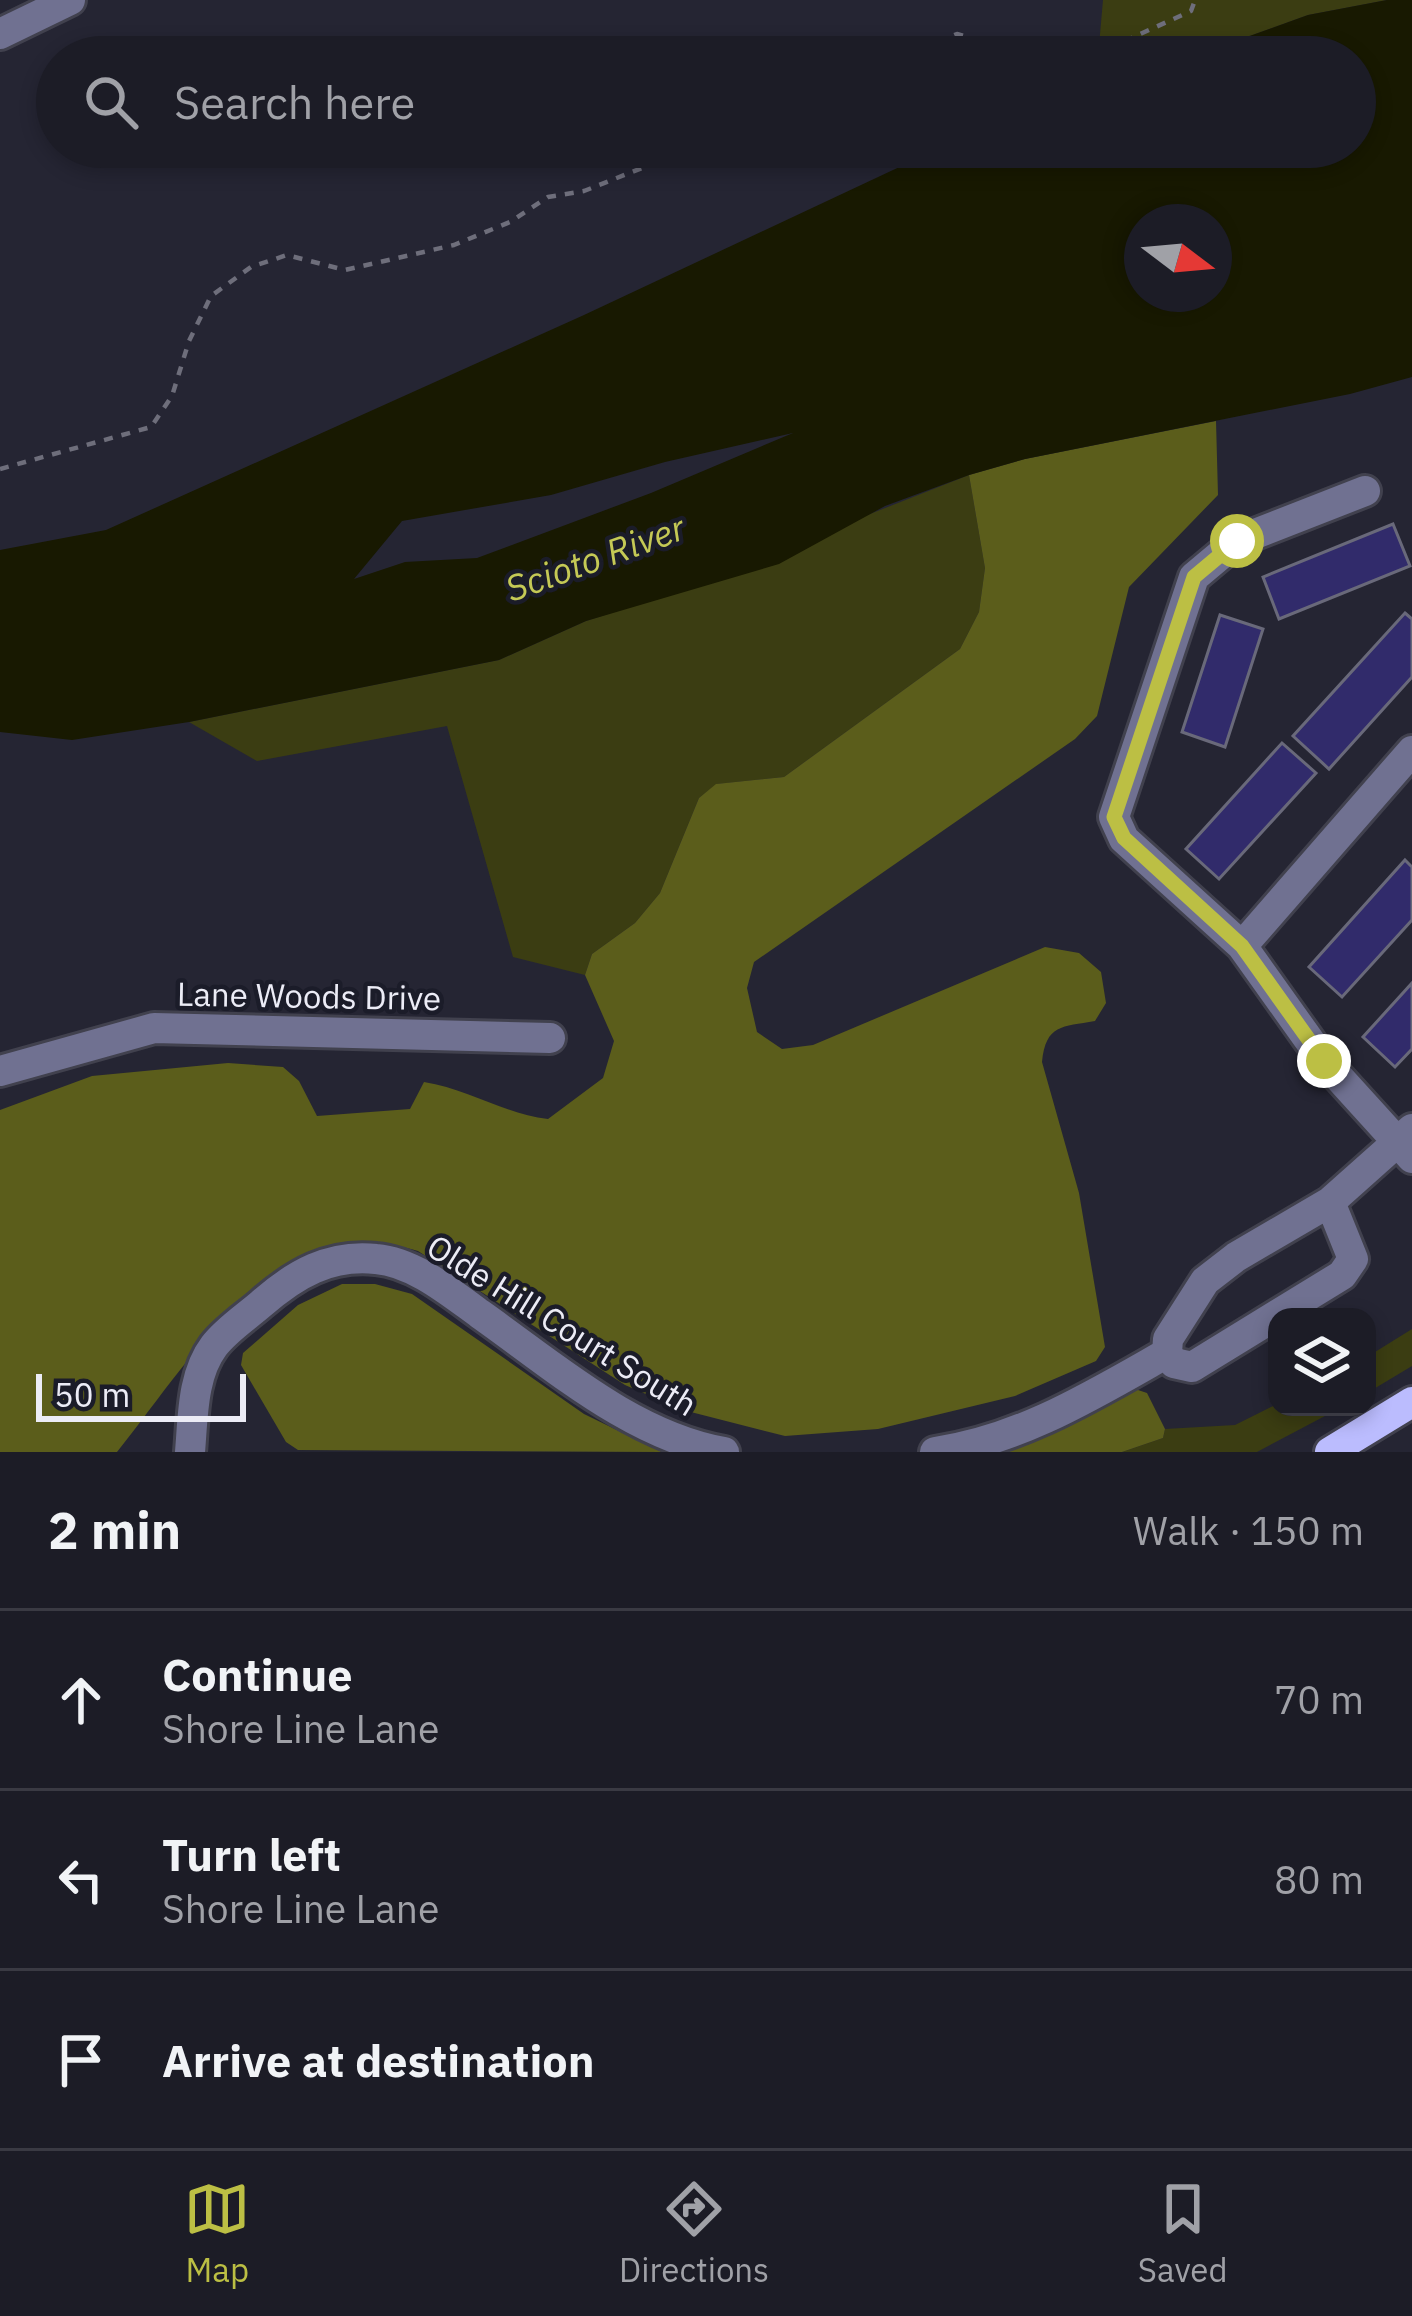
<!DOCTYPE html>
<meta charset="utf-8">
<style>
body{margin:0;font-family:"IBM Plex Sans",sans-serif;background:#25252e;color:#f1f3f6}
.controls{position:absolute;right:36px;bottom:36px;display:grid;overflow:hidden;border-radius:24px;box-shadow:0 6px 18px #0003}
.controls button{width:108px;height:108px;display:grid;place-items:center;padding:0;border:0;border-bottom:3px solid #3a3a43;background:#1c1c26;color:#f1f3f6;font:60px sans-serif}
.compass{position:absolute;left:1124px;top:204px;width:108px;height:108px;border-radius:50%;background:#1c1c26;box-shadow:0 6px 18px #0003;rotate:106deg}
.scale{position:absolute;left:36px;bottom:30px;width:210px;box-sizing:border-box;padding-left:12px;border:6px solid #ececf6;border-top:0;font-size:33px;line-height:42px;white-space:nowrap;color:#ececf6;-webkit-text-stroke:9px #1b1c29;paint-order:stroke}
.stop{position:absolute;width:36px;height:36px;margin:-27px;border:9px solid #bcbf44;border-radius:50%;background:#fff}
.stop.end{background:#bcbf44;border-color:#fff;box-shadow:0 3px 12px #0008}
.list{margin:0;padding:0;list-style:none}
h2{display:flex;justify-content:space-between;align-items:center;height:156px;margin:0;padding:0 48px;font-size:51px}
h2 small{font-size:39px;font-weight:400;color:#a0a1a7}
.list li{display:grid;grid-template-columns:78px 1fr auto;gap:36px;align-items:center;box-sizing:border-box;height:180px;padding:0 48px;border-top:3px solid #3a3a43}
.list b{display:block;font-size:45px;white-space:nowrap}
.list p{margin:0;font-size:39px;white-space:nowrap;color:#a0a1a7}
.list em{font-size:39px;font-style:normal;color:#a0a1a7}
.icon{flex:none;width:66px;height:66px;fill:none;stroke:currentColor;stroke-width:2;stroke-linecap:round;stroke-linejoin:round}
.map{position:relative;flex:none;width:1412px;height:1452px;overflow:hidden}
.search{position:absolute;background:#1c1c26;box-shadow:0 6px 18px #0003;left:36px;right:36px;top:36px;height:132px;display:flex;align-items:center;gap:30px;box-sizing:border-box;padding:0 42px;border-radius:66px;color:#a0a1a7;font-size:45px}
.sheet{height:696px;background:#1c1c26}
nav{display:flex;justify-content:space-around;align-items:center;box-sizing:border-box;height:168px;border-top:3px solid #3a3a43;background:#1c1c26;font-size:33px;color:#a0a1a7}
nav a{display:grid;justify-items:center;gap:6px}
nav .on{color:#bcbf44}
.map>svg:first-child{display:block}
.green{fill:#3b3d12}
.forest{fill:#5b5d1b}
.water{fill:#181901;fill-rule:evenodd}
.building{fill:#312b6b;stroke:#69697a;stroke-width:3}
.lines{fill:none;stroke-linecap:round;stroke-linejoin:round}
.minor-casing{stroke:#41414e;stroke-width:36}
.major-casing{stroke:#41414e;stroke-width:36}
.path{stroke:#6e6e7b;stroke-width:4.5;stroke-dasharray:9 9;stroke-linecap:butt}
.minor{stroke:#707191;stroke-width:30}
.major{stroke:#bbbcfe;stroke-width:30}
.route{stroke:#bcbf44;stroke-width:15}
.labels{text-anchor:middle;stroke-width:9;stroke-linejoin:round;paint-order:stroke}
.street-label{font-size:33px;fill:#ececf6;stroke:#1b1c29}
.water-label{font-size:36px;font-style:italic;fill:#c5c955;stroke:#1b1c29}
</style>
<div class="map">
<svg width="1412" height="1452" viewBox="0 0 1412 1452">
<rect width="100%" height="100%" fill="#252533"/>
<path class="green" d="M1103,0H1387L1308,15L1191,57H1098Z
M969,475L985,568L979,612L960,649L784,777L717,784L699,798L660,893L635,923L592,954L585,975L513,957L447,726L257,761L189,722L499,660L586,621L649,601Z
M1412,1329V1366L1367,1393V1357Z
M1277,1404L1342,1407L1257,1452H1122L1163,1438L1165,1429L1235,1425Z"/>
<path class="forest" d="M1216,421L1218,495L1129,587L1097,716L1075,739L754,962L747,988L757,1032L782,1049L813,1045L1045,947L1079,953L1101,972L1106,1003L1095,1021C1062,1027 1046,1024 1042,1062L1079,1193L1105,1347L1096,1361L1015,1396L878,1429L785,1436L683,1410L625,1385L418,1251C276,1210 192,1359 117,1452H0V1110L92,1076L228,1063L283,1067L299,1081L317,1116L410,1109L424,1082C468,1089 505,1114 548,1119L603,1078L614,1041L585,975L592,954L635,923L660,893L699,798L716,784L784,777L960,649L979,612L985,568L969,475L1025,459Z
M342,1284H375L412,1294L584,1414L662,1452L298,1450L286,1442L241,1365L243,1353L298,1305Z
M1132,1388L1147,1393L1165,1429L1163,1438L1122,1452H994Z"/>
<path class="water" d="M1387,0H1412V377L1350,394L1025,459L969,475L885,506L779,564L586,621L499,660L189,722L72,740L0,732V550L106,530L584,315L942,147H1355V57H1191L1308,15ZM1142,222H1214V294H1142ZM793,433L651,493L477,558L405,562L354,579L402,521L551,495L665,462Z"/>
<path class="building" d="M1393,524L1410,566L1279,619L1263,577Z
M1405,613L1412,619V677L1329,769L1293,736Z
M1220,615L1263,629L1225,747L1182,732Z
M1282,743L1316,773L1219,879L1186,849Z
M1405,860L1412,867V920L1342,997L1309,967Z
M1412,983V1049L1395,1067L1363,1037Z"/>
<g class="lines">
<defs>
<path id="minor" d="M0,34L70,0
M1365,491L1237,541L1194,577L1114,817L1124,839L1242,946L1324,1061L1412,1158
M1242,946L1412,751
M0,1071L154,1028L550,1038
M1167,1353L1174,1363L1192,1367L1342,1275L1353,1259L1330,1202
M190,1452C193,1418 192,1375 214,1346C226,1330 246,1317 261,1304C295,1274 330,1254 376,1259C414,1262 451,1293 480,1314C555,1367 633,1436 724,1452
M935,1452C1020,1440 1093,1395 1167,1353L1168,1339L1205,1281L1236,1257L1330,1202L1412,1129"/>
<path id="major" d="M1330,1452L1412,1402"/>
</defs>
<use href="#minor" class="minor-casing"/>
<use href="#major" class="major-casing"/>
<path class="path" d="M905,57L957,34L1038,57
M1073,57L1105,50L1191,11L1195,0
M0,469L151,427L172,396L189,341L211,296L251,267L287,255L345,270L454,245L510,222L548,197L584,191L695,147"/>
<use href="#minor" class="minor"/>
<use href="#major" class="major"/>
</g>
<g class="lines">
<path class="route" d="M1237,541L1194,577L1114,817L1124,838L1242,946L1324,1061"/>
</g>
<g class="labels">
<g class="street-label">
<text transform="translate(309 996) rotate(1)" y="12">Lane Woods Drive</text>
<text transform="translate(562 1325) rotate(32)" y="12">Olde Hill Court South</text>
</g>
<g class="water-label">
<text transform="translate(595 558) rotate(-20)" y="13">Scioto River</text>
</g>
</g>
</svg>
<div class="controls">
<button><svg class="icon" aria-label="layers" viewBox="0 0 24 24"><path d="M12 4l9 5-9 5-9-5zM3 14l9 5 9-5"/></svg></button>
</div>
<svg class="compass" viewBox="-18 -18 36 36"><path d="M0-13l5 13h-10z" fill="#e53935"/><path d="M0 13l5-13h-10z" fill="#a0a1a7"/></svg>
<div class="scale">50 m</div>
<div class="stop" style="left:1237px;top:541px"></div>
<div class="stop end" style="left:1324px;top:1061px"></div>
<div class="search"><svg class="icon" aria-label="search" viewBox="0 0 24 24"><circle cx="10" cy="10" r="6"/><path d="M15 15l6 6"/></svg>Search here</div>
</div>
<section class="sheet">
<h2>2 min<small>Walk · 150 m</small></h2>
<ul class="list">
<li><svg class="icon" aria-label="ahead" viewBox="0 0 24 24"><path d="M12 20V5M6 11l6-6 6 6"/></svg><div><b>Continue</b><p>Shore Line Lane</p></div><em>70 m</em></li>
<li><svg class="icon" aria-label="left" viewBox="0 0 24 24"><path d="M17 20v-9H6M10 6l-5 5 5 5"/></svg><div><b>Turn left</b><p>Shore Line Lane</p></div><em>80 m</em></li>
<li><svg class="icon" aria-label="arrive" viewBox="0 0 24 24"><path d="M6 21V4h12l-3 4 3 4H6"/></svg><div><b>Arrive at destination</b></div></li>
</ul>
</section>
<nav>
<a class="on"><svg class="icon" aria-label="map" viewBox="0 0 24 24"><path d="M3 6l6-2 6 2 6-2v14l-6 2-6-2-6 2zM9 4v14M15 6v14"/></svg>Map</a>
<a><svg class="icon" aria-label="directions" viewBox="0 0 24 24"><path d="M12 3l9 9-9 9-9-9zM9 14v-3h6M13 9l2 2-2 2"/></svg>Directions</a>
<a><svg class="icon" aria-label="saved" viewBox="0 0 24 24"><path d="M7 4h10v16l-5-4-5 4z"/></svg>Saved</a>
</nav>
